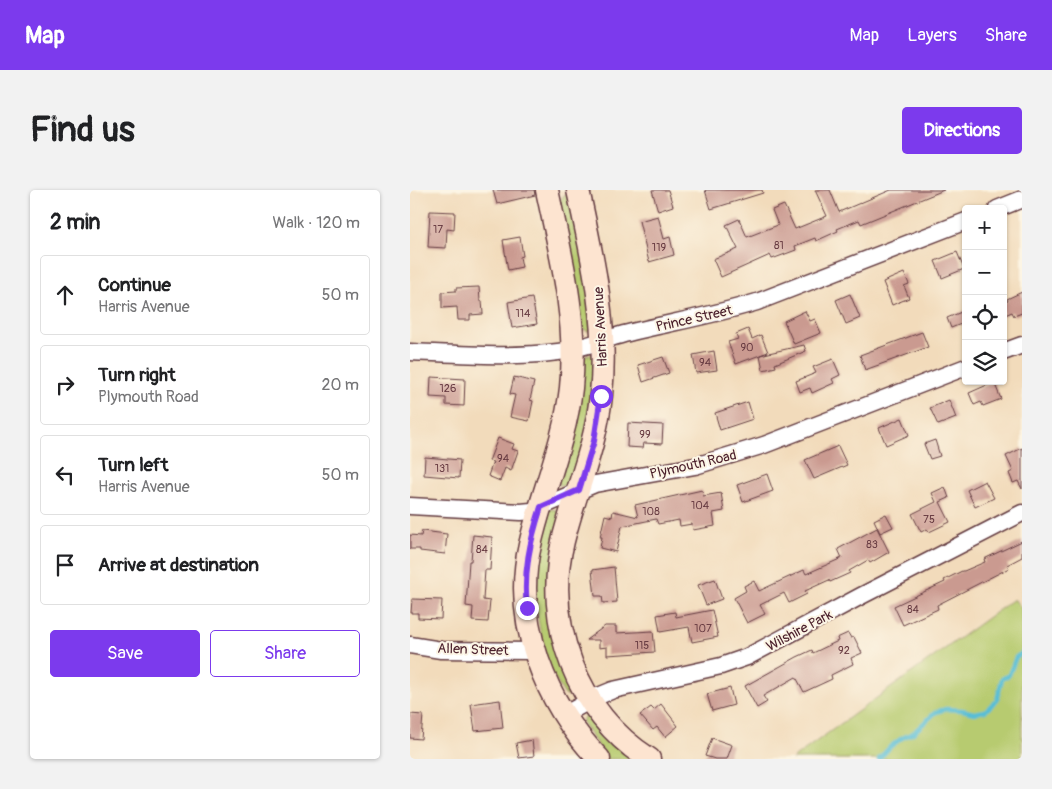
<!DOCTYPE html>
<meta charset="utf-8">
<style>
body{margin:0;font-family:Pangolin,sans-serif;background:#f2f2f2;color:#202124}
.controls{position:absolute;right:15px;top:15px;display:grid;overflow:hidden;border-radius:5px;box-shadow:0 1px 4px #0004}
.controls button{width:45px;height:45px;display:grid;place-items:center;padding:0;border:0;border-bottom:1px solid #e0e0e0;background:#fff;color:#202124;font:25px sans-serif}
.stop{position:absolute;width:15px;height:15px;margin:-11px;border:4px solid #7c3aed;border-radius:50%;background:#fff}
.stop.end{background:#7c3aed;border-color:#fff;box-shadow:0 1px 5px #0008}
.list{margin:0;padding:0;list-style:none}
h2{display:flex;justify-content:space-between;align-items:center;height:65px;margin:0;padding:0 20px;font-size:21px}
h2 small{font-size:16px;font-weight:400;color:#757577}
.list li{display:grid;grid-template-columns:32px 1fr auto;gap:15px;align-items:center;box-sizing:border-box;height:80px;margin:0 10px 10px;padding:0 10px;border:1px solid #e0e0e0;border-radius:5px}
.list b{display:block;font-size:19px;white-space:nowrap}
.list p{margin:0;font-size:16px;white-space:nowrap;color:#757577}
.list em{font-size:16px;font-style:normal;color:#757577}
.actions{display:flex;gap:10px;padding:15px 20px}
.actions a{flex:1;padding:11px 0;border:1px solid #7c3aed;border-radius:5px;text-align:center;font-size:18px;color:#7c3aed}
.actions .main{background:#7c3aed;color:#fff}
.icon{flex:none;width:28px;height:28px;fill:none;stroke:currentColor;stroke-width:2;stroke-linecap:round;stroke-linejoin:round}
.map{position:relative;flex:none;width:612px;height:569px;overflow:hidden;border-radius:5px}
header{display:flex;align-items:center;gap:30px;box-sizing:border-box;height:70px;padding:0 25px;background:#7c3aed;color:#fff}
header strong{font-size:24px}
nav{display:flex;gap:28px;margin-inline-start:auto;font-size:18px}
.intro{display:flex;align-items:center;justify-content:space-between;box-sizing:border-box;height:120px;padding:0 30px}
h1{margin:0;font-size:35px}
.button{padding:12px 22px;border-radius:5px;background:#7c3aed;color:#fff;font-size:18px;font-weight:700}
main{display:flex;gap:30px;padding:0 30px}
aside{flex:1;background:#fff;border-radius:5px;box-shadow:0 1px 4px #0004}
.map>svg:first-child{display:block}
.green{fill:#b7cb6f;stroke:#80754d}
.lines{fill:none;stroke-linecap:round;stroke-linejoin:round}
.stream{stroke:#58bed6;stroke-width:4.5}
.building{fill:#ca9a90}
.street-casing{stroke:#633b41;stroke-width:19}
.secondary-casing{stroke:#633b41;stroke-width:25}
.street{stroke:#fff;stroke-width:16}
.secondary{stroke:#fde4d0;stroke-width:22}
.route{stroke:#7c3aed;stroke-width:6}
.labels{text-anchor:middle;stroke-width:4;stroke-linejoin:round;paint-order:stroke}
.number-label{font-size:11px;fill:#6a3e44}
.street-label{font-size:14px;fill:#4a1f2b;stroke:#fcf5e5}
</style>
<header>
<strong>Map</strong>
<nav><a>Map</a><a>Layers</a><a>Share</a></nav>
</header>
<div class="intro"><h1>Find us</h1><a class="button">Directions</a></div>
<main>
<aside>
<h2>2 min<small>Walk · 120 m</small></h2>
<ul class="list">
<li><svg class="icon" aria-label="ahead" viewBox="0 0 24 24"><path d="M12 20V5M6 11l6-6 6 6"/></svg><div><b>Continue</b><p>Harris Avenue</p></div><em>50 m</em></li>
<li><svg class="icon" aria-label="right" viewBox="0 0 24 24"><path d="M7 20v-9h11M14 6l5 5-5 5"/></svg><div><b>Turn right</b><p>Plymouth Road</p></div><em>20 m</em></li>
<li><svg class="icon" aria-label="left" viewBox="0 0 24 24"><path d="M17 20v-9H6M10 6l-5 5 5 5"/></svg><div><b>Turn left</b><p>Harris Avenue</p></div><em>50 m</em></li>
<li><svg class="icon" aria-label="arrive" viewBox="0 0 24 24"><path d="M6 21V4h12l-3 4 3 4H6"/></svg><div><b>Arrive at destination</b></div></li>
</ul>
<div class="actions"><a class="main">Save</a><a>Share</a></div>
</aside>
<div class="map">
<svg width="612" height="569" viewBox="0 0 612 569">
<rect width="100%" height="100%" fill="#fcf5e5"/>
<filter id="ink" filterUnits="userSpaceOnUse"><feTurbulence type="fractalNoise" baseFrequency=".02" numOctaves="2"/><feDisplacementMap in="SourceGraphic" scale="10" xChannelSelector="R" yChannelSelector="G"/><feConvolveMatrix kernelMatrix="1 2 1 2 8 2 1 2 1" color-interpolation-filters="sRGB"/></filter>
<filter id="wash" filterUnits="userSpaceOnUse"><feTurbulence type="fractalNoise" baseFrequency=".0096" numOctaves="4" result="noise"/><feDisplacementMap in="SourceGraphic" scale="20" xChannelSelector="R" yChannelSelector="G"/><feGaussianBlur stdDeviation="1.12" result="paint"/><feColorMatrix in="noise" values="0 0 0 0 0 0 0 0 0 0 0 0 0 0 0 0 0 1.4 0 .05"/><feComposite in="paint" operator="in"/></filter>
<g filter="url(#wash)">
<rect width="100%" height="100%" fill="#f2dbbb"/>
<path class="green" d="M158,4L176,65L181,141H177L172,138L149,12L154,5Z
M181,164L185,166L174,261L157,298L148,294L173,167Z
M139,319L147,320L152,326L163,502L159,505H155L136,475L122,393Z
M604,409L612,419V569H382Z
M179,525L228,569H197L172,532L174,527Z"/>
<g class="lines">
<path class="stream" d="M469,569L480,557L492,548L503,543L526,522L536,519L552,520L564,523L575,521L587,510L592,489L599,485L606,467L612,463"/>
</g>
<g id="blocks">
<path class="building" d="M83,0H124L125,5L87,14Z
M242,0H258L263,16L248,21Z
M295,0H352L353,3L301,19Z
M405,0H420L429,22L481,0H534L451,34L449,30L427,39L428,41L406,51L405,48L385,56L386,60L362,69L360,65L311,87L303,69L328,59L316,35L329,29L337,47L368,35L362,20L374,15L385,39L417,26Z
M20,21L45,22L44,40L37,39L36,58L18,57Z
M248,26L254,49L260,47L264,65L239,72L229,31Z
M110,47L113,66L110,67L112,77L98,80L93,50Z
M547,62L554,79L532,88L525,71Z
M494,83L499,94L494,96L499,108L482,115L473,92Z
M69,97L70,111H72L73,124L60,125V130H48L47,117L32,118V102L46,101V98Z
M612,102V123L604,126L602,122L593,126V113L598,111L597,109Z
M440,104L450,128L436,134L426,110Z
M122,108L127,134L102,138L98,112Z
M556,120V132L541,138L537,128Z
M395,121L400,131L405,129L411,143L384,154L374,131Z
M338,139L342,149L351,145L358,162L326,174L318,152L328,149L326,144Z
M512,142L518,157L455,180L450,165Z
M394,155L396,161L365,174L366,177L353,180L350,165Z
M304,161L307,180L286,183L283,165Z
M253,167L259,183L233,192L228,175Z
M423,169L430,185L422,189L424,193L402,203L400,198L390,202L386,191L406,183L403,177Z
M21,187L55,189L54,216L36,215V208L20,207Z
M104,187L124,192L120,210L123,211L119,231L100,227L105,205L100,204Z
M584,192L591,209L573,216L571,212L564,215L559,203Z
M539,210L546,228L528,235L520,218Z
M338,212L343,229L310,240L305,223Z
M492,228L499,245L476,255L469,238Z
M218,233L253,235L252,254L234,253L233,258L217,257Z
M88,248L104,254L102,259L108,261L101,281L95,278L90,291L78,286L83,272L79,271Z
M525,250L530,266L520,269L514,254Z
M428,256L437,275L404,289L395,270Z
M612,258V299L608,291L603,293L599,283L603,281L596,266Z
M15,267L50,270L49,288L14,285Z
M357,284L363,301L333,312L327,295Z
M575,291L584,308L565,317L557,300Z
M535,297L539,308L530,312L540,332L519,342L517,339L511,342L502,324L526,312L522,303Z
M292,300L293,306L311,303L314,321L303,323L305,336L283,340L282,334L270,336L269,330L248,334L246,329L212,336L206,362L190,358L192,347H190L195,325L202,327L203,321L228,327L225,315Z
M476,324L483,337L470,343L464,330Z
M467,338L479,362L460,373L458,370L439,381L440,383L420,392L419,390L395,401L397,404L379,413L374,403L350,415L355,424L337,433L324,408L336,401L334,396L344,391L349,401L394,380L396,384L432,368L428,359Z
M12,341L37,344L35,364L10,361V359H0V345L11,346Z
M63,345L82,347L80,380H75L73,410L80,411L78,432L62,431L63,417L56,416L59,371H61Z
M612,351V367L597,375L599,378L527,415L528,419L493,435L484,416L535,392L534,390L552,381H554L575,372L574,369Z
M204,377L207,412L193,413L192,406H185L182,380Z
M305,389L312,409L296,415L288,395Z
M2,409L32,410L31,429L8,428V423H1Z
M302,420L308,447L282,452L279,437L250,442L247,425L265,422L266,427Z
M195,436H206V443L243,441L245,462L197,465V457L189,458V450H176Z
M438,443L441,448L444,447L452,463L441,468L443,474L421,485L422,489L394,502L386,487L353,506L357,512L347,518L335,496L387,467L402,460L403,463L428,451L427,448Z
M320,498L324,515L302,521L297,504Z
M90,510L93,538L65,541L61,514Z
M251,514L268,536L255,547L247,537L243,540L230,525L241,517L244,520Z
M0,524L13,525L11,549L0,548Z
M302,548L322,555L317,569H305L295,566Z
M122,550L124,566L109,568L106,553Z"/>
</g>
</g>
<g filter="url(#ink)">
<use href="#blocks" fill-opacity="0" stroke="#633b41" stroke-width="1"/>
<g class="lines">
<defs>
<path id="street" d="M587,19L612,9
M0,162C49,164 100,168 148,162C171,159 192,150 214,144C259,133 304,125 347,112L556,31
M593,162L612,155
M0,316L111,322L121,321L185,294L285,276L354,255L556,177
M0,455L31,460L125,461
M154,525L186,507L203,500L311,476L337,467L451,406L612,323"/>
<path id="secondary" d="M137,0C151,66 168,130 161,198C155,252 132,302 120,355C102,432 136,514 189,569
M168,0C183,69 198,135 191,205C186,257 165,302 153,351C133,433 167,523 239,569"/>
</defs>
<use href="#street" class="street-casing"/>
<use href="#secondary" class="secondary-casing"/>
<use href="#street" class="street"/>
<use href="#secondary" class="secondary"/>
</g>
</g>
<g class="lines" filter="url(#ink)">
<path class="route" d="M117,418C113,382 120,351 131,317L169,300L184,251L191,206"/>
</g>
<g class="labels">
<g class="number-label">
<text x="28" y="43">17</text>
<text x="369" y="59">81</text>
<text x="249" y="61">119</text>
<text x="113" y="127">114</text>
<text x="337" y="161">90</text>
<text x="295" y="176">94</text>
<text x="38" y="202">126</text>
<text x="235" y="248">99</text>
<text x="93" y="272">94</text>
<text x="32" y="282">131</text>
<text x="290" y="319">104</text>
<text x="241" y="325">108</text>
<text x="519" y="333">75</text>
<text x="462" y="358">83</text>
<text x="72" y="363">84</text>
<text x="503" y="423">84</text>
<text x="293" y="442">107</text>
<text x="232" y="459">115</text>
<text x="434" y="464">92</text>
</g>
<g class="street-label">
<text transform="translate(284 128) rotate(-13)" y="5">Prince Street</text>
<text transform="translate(190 137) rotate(-93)" y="5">Harris Avenue</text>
<text transform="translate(283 274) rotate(-13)" y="5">Plymouth Road</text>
<text transform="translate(389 440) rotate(-28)" y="5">Wilshire Park</text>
<text transform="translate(63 459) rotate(2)" y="5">Allen Street</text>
</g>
</g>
</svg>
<div class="controls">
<button>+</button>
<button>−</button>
<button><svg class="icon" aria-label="locate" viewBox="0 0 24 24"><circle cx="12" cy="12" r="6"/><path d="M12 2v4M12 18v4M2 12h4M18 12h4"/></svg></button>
<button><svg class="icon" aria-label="layers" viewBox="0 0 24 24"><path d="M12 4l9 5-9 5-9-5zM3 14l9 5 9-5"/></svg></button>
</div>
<div class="stop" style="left:191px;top:206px"></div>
<div class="stop end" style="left:117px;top:418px"></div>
</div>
</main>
